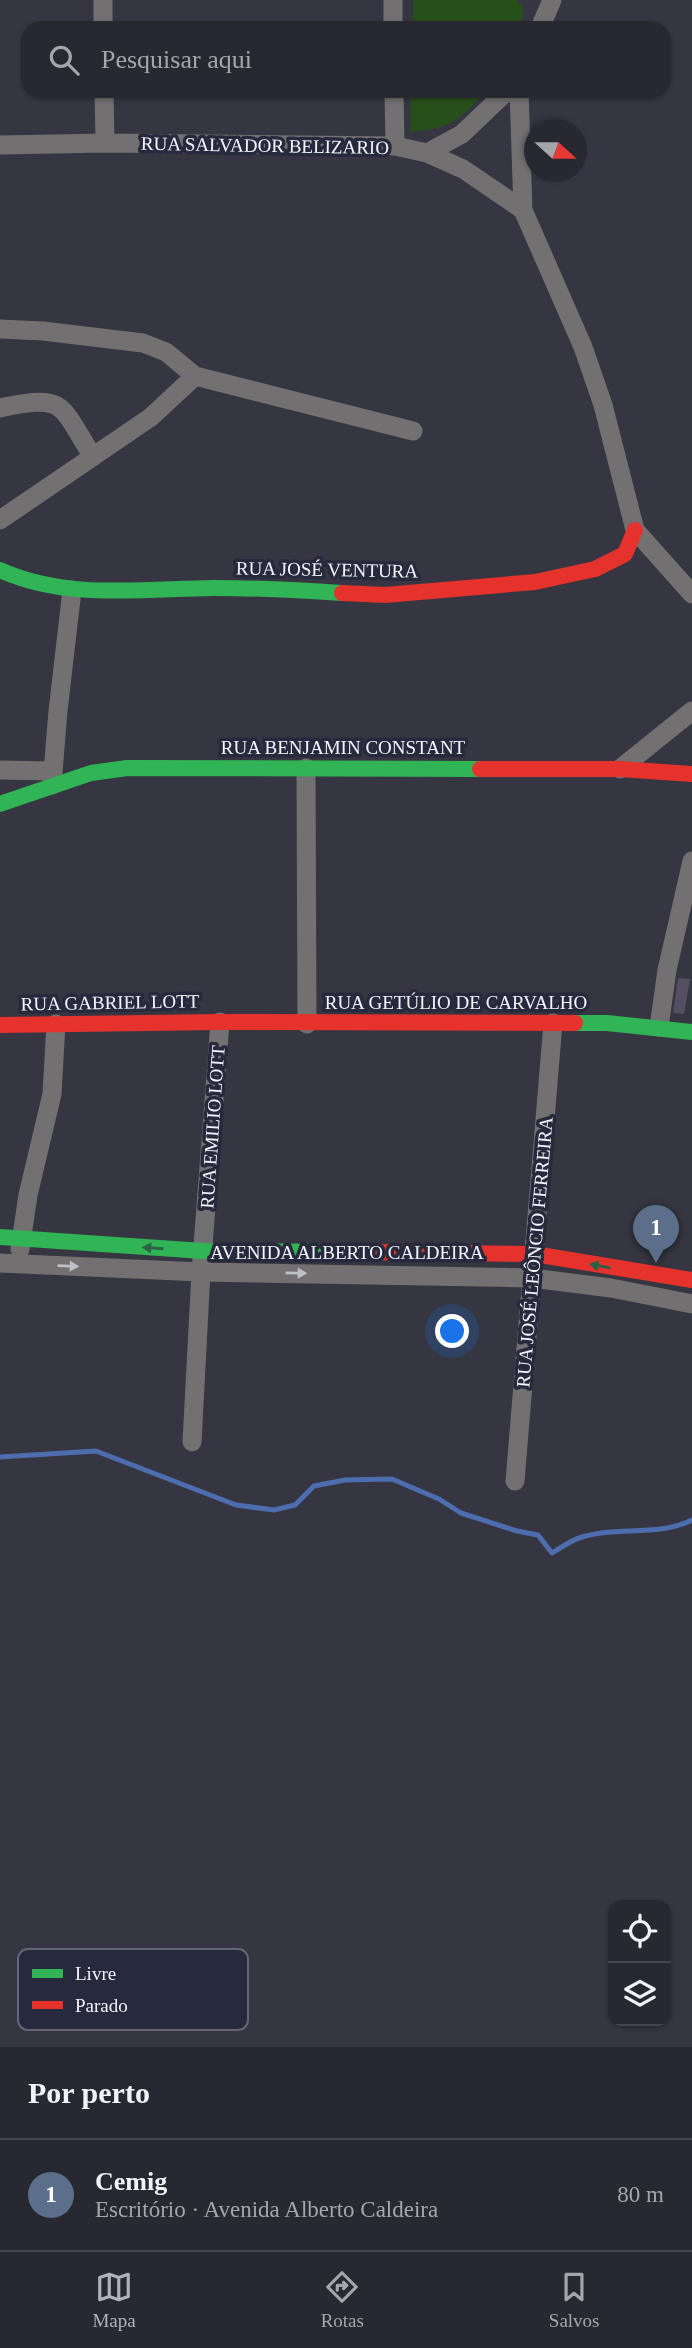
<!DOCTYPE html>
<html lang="pt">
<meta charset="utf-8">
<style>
body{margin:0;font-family:Georgia,serif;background:#303039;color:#f1f3f6}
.controls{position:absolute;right:21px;bottom:21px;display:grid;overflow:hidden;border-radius:14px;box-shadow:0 2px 5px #0004}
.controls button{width:63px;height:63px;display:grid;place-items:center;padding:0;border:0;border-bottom:2px solid #44444d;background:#282831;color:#f1f3f6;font:35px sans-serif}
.compass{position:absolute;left:524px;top:119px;width:63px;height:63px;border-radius:50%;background:#282831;box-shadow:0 2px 5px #0004;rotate:111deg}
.you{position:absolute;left:453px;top:1332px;width:24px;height:24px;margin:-18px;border:5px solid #fff;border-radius:50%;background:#1a73e8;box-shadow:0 0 0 10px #1a73e833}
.badge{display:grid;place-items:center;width:46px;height:46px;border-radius:50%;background:#b0b2bc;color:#fff;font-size:23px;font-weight:700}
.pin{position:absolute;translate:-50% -58px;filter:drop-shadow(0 2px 4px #0008)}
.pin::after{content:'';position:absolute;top:37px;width:24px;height:21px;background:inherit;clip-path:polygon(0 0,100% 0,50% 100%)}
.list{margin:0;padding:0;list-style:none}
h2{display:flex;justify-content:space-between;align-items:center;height:91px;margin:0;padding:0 28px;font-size:30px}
h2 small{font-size:23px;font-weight:400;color:#a5a6ab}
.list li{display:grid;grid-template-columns:46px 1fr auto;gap:21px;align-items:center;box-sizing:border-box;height:112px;padding:0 28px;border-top:2px solid #44444d}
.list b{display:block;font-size:26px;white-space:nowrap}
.list p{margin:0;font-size:23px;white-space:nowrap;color:#a5a6ab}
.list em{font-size:23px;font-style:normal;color:#a5a6ab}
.icon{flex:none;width:38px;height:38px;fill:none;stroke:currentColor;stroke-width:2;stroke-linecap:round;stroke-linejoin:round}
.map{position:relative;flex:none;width:692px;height:2047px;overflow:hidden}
.search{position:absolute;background:#282831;box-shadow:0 2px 5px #0004;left:21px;right:21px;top:21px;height:77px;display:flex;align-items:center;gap:18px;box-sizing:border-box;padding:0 24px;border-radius:21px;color:#a5a6ab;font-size:26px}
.sheet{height:203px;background:#282831}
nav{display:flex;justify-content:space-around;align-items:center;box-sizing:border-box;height:98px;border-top:2px solid #44444d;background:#282831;font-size:19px;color:#a5a6ab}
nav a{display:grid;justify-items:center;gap:4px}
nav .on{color:#b0b2bc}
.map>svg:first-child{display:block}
.green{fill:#274f19}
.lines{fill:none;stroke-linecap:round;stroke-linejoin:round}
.stream{stroke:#4e6dae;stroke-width:5}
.building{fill:#544f61}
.street{stroke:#737071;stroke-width:19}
.fast{stroke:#30b455;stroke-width:16}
.jam{stroke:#e5322d;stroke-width:16}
.oneway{fill:#2b6146}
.oneway2{fill:#bfbfc6}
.labels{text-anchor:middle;stroke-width:7;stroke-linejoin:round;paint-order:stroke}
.street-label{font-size:19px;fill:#f2f4fe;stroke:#27293c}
.key{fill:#27293c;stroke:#646676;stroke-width:2}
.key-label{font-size:19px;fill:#f2f4fe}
</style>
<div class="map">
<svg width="692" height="2047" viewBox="0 0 692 2047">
<rect width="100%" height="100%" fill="#353641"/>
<path class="green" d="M413,0H516L524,8L520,28H413Z
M411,91H485C459,122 450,128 410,132Z"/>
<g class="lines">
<path class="stream" d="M0,1457L96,1451L236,1505L274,1510L295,1505L314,1486L345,1480L392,1479L439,1499L461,1513L517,1531L538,1535L552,1553C561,1548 571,1540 582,1537C617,1526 658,1537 692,1520"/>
</g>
<path class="building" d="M678,978L690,979L684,1014L673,1013Z"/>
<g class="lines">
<path class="street" d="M103,0V28
M393,0V28
M540,28L552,0
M104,91L105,143
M394,91L395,146
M519,91L523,210
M0,145L105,143L395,146L427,153L462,134L507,91
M427,153L463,169L523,210L583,347L603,405L635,530L692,594
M0,329L43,331L143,343L166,352L195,376L413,431
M0,408C66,394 59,403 93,457
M0,520L151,417L195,376
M306,768L307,1024
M620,769L692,711
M0,770L53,771
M52,785L58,711L72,590
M659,1027L667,970L692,861
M20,1249L28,1195L52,1094L56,1024
M0,1263L201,1272L532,1278L611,1288L692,1304
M192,1442L201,1272L220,1022
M515,1481L553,1023"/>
<path class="fast" d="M0,570C66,600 142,589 213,588C256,588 299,590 342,593
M0,804L91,773L127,768L480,769
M575,1023H607L692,1032
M0,1237L203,1251L367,1252"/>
<path class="jam" d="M342,593L385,595L535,582L595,569L625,554L635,530
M480,769H620L692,774
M0,1025L220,1022L575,1023
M367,1252L534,1254L692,1280"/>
</g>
<defs><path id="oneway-solid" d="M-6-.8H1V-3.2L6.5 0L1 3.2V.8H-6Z" transform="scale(1.75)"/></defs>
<g class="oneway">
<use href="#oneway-solid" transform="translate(153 1248) rotate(-176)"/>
<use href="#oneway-solid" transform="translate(600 1266) rotate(-170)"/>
</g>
<g class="oneway2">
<use href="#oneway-solid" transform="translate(68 1266) rotate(2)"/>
<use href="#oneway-solid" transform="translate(296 1273) rotate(1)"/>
</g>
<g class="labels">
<g class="street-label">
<text transform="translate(265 145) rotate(1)" y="7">RUA SALVADOR BELIZARIO</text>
<text transform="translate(327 569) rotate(1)" y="7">RUA JOSÉ VENTURA</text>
<text x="343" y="754">RUA BENJAMIN CONSTANT</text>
<text transform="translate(110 1002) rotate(-1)" y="7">RUA GABRIEL LOTT</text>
<text x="456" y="1009">RUA GETÚLIO DE CARVALHO</text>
<text transform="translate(212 1127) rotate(-86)" y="7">RUA EMILIO LOTT</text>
<text x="347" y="1259">AVENIDA ALBERTO CALDEIRA</text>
<text transform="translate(534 1252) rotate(-85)" y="7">RUA JOSÉ LEÔNCIO FERREIRA</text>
</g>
</g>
<rect x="18" y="1949" width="230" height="81" rx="10" class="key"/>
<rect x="32" y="1969" width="31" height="9" fill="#30b455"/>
<rect x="32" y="2001" width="31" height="8" fill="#e5322d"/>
<g class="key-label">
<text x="75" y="1980">Livre</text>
<text x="75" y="2012">Parado</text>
</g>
</svg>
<div class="controls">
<button><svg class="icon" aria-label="locate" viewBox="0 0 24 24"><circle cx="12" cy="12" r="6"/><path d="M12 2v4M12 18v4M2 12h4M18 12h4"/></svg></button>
<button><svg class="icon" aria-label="layers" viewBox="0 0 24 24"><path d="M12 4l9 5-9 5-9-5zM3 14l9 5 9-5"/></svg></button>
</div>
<svg class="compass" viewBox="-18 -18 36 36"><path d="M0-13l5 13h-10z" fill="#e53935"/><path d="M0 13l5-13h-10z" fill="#a5a6ab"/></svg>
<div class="you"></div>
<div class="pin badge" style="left:656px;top:1263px;background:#5c6f8a">1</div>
<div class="search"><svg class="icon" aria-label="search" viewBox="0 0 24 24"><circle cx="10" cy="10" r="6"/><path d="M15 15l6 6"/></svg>Pesquisar aqui</div>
</div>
<section class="sheet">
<h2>Por perto<small></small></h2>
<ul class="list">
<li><span class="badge" style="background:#5c6f8a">1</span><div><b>Cemig</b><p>Escritório · Avenida Alberto Caldeira</p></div><em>80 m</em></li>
</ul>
</section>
<nav>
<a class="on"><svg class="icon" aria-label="map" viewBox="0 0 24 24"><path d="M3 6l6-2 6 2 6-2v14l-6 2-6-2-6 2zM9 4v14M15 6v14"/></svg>Mapa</a>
<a><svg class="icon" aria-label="directions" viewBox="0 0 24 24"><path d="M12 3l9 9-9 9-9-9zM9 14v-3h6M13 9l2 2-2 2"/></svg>Rotas</a>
<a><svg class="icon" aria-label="saved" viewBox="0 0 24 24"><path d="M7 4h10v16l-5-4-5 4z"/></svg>Salvos</a>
</nav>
